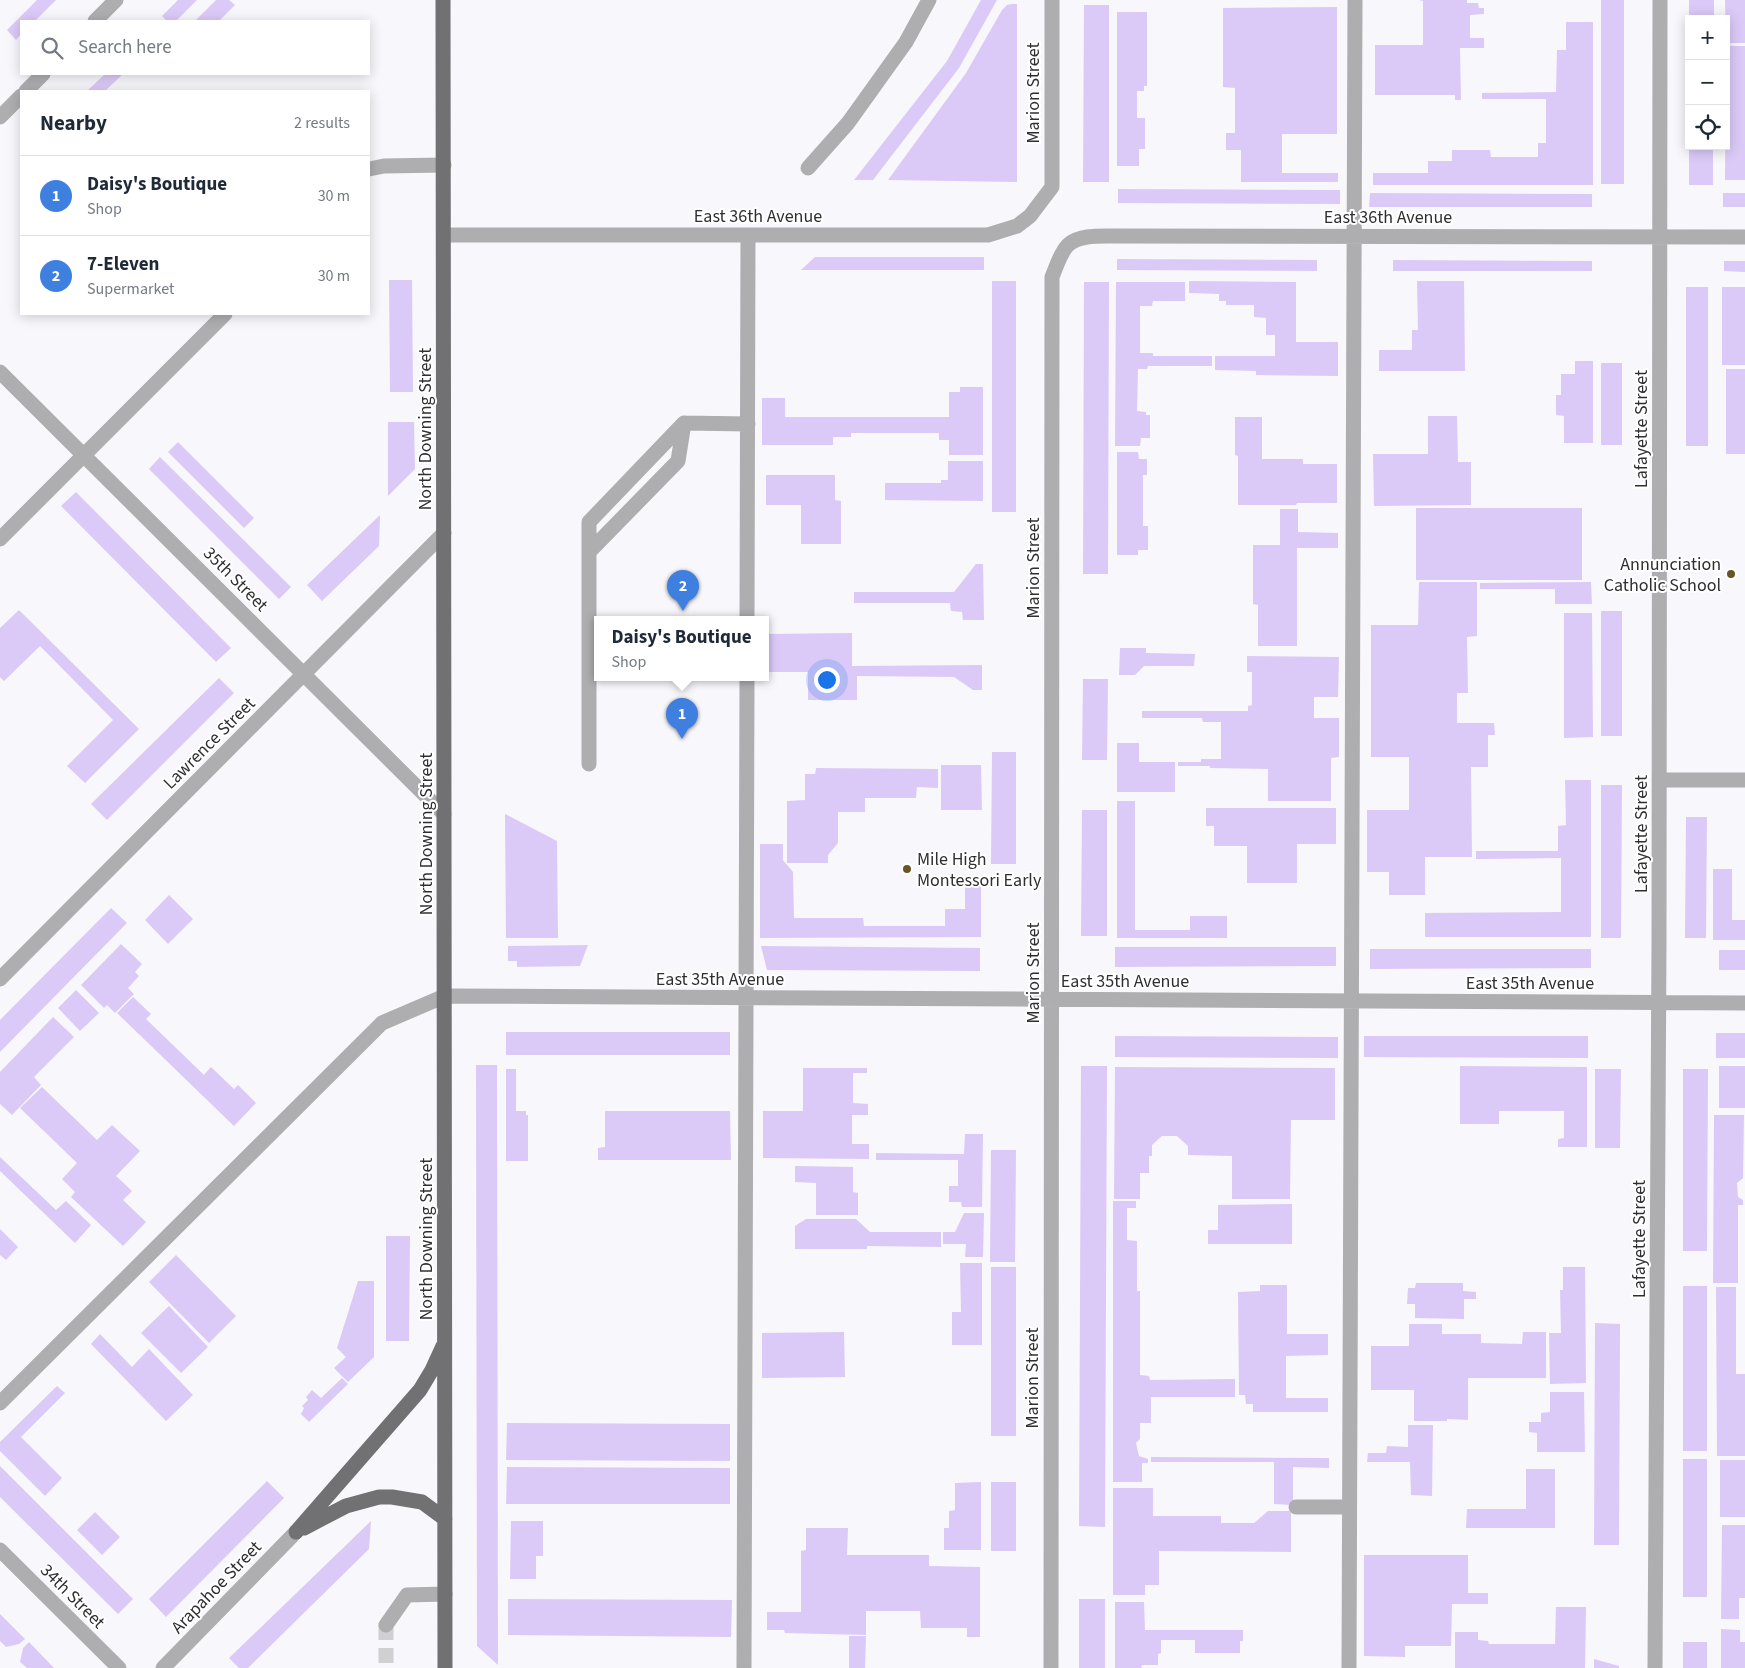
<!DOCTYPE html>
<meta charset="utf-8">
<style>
body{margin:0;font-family:"Source Sans 3",sans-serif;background:#f2f2f3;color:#1f2937}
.controls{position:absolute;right:15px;top:15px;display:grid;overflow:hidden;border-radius:0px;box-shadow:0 2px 12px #0003}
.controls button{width:45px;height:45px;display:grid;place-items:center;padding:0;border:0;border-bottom:1px solid #e0e1e3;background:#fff;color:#1f2937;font:25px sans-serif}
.you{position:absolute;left:826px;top:679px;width:18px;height:18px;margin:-12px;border:4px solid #fff;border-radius:50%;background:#1a73e8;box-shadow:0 0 0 8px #1a73e833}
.badge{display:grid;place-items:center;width:32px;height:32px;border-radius:50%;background:#7c3aed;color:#fff;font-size:16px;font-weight:700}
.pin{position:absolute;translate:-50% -41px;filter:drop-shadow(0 1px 2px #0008)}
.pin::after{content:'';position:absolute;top:26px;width:18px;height:15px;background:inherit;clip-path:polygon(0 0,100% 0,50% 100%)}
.popup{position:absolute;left:594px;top:616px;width:175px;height:65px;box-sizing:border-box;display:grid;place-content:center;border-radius:0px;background:#fff;filter:drop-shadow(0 1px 4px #0005);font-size:16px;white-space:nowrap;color:#747a83}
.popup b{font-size:19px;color:#1f2937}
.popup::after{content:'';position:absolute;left:50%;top:100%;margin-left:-10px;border:10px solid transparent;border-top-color:#fff}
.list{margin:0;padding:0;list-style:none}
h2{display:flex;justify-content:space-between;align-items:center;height:65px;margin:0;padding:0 20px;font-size:21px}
h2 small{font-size:16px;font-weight:400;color:#747a83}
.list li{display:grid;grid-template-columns:32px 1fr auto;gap:15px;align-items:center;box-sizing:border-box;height:80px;padding:0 20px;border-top:1px solid #e0e1e3}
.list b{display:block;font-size:19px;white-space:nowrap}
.list p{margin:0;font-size:16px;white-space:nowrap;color:#747a83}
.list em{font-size:16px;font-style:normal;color:#747a83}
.icon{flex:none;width:28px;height:28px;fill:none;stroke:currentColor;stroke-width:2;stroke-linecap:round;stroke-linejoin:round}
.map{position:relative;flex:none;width:1745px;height:1668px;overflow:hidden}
.search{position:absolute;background:#fff;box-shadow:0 2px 12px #0003;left:20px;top:20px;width:350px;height:55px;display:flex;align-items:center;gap:12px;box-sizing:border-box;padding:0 18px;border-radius:0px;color:#747a83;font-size:19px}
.panel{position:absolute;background:#fff;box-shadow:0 2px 12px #0003;left:20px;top:90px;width:350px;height:225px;border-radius:0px}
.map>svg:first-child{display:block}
.green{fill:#dbcaf8}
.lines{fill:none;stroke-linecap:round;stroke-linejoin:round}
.minor-tunnel{stroke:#d0cfd2;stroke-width:15;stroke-dasharray:15 8;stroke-linecap:butt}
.minor{stroke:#aeadaf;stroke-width:15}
.major{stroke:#717073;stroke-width:15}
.poi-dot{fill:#665624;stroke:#fff;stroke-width:2}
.labels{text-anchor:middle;stroke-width:4;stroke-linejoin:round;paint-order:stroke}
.street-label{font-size:18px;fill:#2f2e30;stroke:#fff}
.poi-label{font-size:18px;fill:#2f2e30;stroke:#fff;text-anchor:end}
</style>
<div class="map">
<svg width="1745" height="1668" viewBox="0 0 1745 1668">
<rect width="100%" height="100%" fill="#f8f7fb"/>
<path class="green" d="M37,0H56L35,21H21V34L16,40L7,30Z
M178,0H197L176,21H167L162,16Z
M216,0H229L235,5L219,21H195Z
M981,0H997L959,68L873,180H854L947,61Z
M1419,0H1467V3H1478L1479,8H1484V14L1470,15V38H1484V48H1460L1461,100H1455V95H1375V45H1423V1Z
M1601,0H1624V184H1601Z
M1689,0H1714V19H1689Z
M1725,0H1745V43H1726Z
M1012,4H1017V182L888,180L966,73L1002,10L1007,5Z
M1084,5H1109V182H1083Z
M1337,7V134H1282V173H1338V182H1241V150H1226V133H1235V88L1223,87V8Z
M1117,12H1147V86H1144V91H1137V118H1145V149H1139V166H1117Z
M1566,22H1593V185H1373V173H1428V161H1452V150H1490L1491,157H1538V143H1546V99H1482V93L1556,92L1557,50H1566Z
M1726,46H1745V180H1725Z
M105,74H123L105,91H87Z
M1689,146H1713V185H1689Z
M1118,189L1340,190V204L1118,203Z
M1370,193L1592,194V207H1369Z
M1723,193H1745V207H1723Z
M815,257H984V270H801Z
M1117,259L1317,260V271L1117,270Z
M1393,260L1592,261V271H1393Z
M1724,261H1745V272L1724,271Z
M389,280H412L413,392H390Z
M992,281H1016V512H992Z
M1189,281L1296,282V342H1338V376L1256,375V371L1215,370V356H1275V335H1266V318L1254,317V305H1226V301H1219V294L1189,293Z
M1417,281H1464L1465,371H1379V350H1412V330H1418Z
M1084,282H1109L1108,574H1083Z
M1116,282H1185V301H1153L1152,306H1140V353H1153V356H1212V366H1148L1147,369H1138L1137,411L1146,412V415H1150V438H1141L1140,446H1115Z
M1686,287H1708V446H1686Z
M1722,287H1745V365H1722Z
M1575,361H1593V443H1564V416L1556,415V395H1561V374H1575Z
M1601,363H1622V445H1601Z
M1726,369H1745V454H1726Z
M960,387H983V455H949V440H939V433H851V437H833V445H762V398H785V417H949V392H960Z
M1428,416H1457L1458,462H1471V505L1374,506L1373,454H1428Z
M1235,417H1262V459H1303V464H1337V503H1297L1296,505H1238V456L1235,455Z
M388,422H414L415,469L388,496Z
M178,442L254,518L244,528L168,452Z
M1117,452H1138L1139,459H1147V475H1143V526H1148V550H1138V555H1117Z
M160,457L291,587L279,599L149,469Z
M948,461H983V501L885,500V483H941V480H948Z
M766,475H835V500L841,501V544H801V505H766Z
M76,492L231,648L216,662L61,506Z
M1416,508H1582V580H1416Z
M1280,509H1298V532L1338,533V548H1297V646H1258V605L1253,604V545H1280Z
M380,515L379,546L322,601L307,585Z
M976,564H983L984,620H963L962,612L951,611L950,603H854V592H954Z
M1419,582H1477V636L1467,637L1468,693H1457V723H1494L1495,735H1488V767H1471L1472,857H1425V895H1389V872H1367V810H1409V757H1371V625H1418Z
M1591,582L1592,604H1555V589H1480V583Z
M19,610L139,729L85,783L67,766L113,720L40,646L4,681L0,677V628Z
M1601,611H1622V736H1601Z
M1564,613H1592L1593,737L1564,738Z
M852,633V666L982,665V690H973L954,677L857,676V700H808V672H766V634Z
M1120,648H1146V653L1195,654L1194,666H1144L1135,675H1119Z
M1247,656L1339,657L1338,697H1314V718H1339V757L1331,758V801H1268V769L1210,768V766H1178V762H1201V759H1221V722H1203L1202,718H1142V711H1248V706L1252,705V672H1247Z
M219,678L234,693L107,820L91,804Z
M1083,679H1108L1107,760H1082Z
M1117,743H1139V762H1175V792H1117Z
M992,752H1016V864H991Z
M941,765H981L982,810H941Z
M816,768L938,769V788L917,787L916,798H865V812H838V843L828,855V863H787V801L805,800V774H815Z
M1565,780H1591V937H1425V913L1561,912V858L1476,859V851H1558V826L1566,825Z
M1601,785H1622L1621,938H1601Z
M1117,801H1135V930H1190V916H1227V938H1117Z
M1206,808H1336V844H1297V883H1247V846H1214V826H1206Z
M1082,810H1107V936H1081Z
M505,814L557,841L558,938H506Z
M1686,817H1707L1706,938H1685Z
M760,844H783V860L793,872L794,918H863L864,926H945V909H965V884H981V937L760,938Z
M1713,869H1732V920H1745V940H1713Z
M169,895L193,919L168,944L145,920Z
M111,908L127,923L0,1052V1020Z
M121,944L142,964L135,972L139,976L128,988L134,994L115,1013L107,1005L104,1008L81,985Z
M588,945L580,966L517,967V961H508V946Z
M761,946L980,948V971L767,970Z
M1115,947H1336V966L1115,967Z
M1370,949H1591V968L1370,969Z
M1719,950H1745V970H1719Z
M76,990L99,1013L80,1031L58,1008Z
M133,997L151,1014L146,1019L204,1075L211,1067L234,1089L238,1085L256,1103L234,1126L117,1013Z
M53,1017L74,1037L34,1077L41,1085L12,1115L0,1104V1072Z
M506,1032H730V1055H506Z
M1716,1033H1745V1058H1716Z
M1115,1036L1338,1037V1058L1115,1057Z
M1364,1036H1588V1058L1364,1057Z
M476,1065H497L498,1665L477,1646Z
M1081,1066H1107L1105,1527L1079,1526Z
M1460,1066L1587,1067V1147H1558V1139L1564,1138V1111H1499V1124H1460Z
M1719,1066H1745V1108H1719Z
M1115,1067L1335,1068V1120H1291L1290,1199H1232V1156L1188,1155V1146L1177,1136H1162L1152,1145V1156H1149V1173H1140V1199H1114Z
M803,1068H867V1073H853V1103L868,1104V1115H852V1144H869V1159L763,1158V1111H803Z
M506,1069H516V1111H526V1115H528V1161H506Z
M1595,1069H1621L1620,1148H1595Z
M1683,1069H1708L1707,1251H1683Z
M42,1087L97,1140L112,1125L140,1151L116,1176L132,1191L123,1200L146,1222L123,1246L71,1197L75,1192L62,1179L77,1163L20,1108Z
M605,1111H730L731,1160H598V1148L605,1147Z
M1714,1115H1744L1743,1178L1737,1183L1738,1197L1743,1200V1205H1738V1283H1713Z
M965,1134H983L982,1207H962L961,1202H949V1186H958V1160H876V1153L964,1154Z
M991,1150H1016L1015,1262H990Z
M0,1157L56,1210L66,1201L91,1225L75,1243L0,1171Z
M795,1166L853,1167V1192L858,1193V1215H816V1183L795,1182Z
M1113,1201H1136V1208H1127V1240L1137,1241V1291H1140V1375L1149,1376L1150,1380L1235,1379V1397H1151V1423H1140V1439L1136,1443L1139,1456L1148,1459V1463H1142V1482H1113Z
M1292,1204V1244H1208V1230H1218V1205Z
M964,1213H984L983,1257H965L966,1244H943V1232H955Z
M806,1219H856L870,1232H941V1247L867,1246V1249H795V1226Z
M0,1229L18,1247L6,1260L0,1255Z
M386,1236H410L409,1341H386Z
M176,1255L236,1316L209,1343L149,1282Z
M960,1263H982V1345H952V1312H961Z
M991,1267H1016V1436H991Z
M1563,1267H1585L1586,1383L1550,1384L1549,1333H1561L1560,1290H1563Z
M358,1281H374V1357L348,1382L334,1368L346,1357L337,1348Z
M1416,1283H1463V1291L1476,1292V1299H1464V1319L1415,1318V1304H1407L1408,1288H1415Z
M1260,1285H1287V1334H1328V1355L1286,1356V1398H1328V1412H1253V1404H1246L1245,1395H1239L1238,1292L1260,1291Z
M1683,1286H1707V1451H1683Z
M1716,1287H1736V1374H1745V1456H1717Z
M169,1306L208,1347L181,1373L141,1333Z
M1595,1323L1620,1324L1619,1545H1594Z
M1409,1324H1442V1334H1481V1343L1522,1344L1523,1332H1546V1378H1468V1420L1447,1419V1421H1414V1390H1371V1346H1409Z
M844,1332L845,1377L762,1378V1333Z
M100,1334L132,1367L149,1349L193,1395L166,1421L91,1344Z
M342,1378L348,1384L309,1422L301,1414L304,1408L302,1406L308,1400L306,1397L312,1390L321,1398Z
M57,1386L65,1393L21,1437L62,1478L45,1496L0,1451V1442Z
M1550,1392H1584L1585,1452H1537V1433L1529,1432V1422H1541V1413L1550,1412Z
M507,1423L730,1424V1461L506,1460Z
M1408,1425H1433L1432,1496L1411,1495L1410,1462H1367L1368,1453H1386L1387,1446L1408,1447Z
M1151,1457L1329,1458V1468L1293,1467V1505L1274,1504V1462H1151Z
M1683,1459H1707V1597H1683Z
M1720,1460H1745V1517H1720Z
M0,1466L133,1599L118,1614L0,1497Z
M507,1467L730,1468V1504H506Z
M1526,1469H1555V1528H1466L1467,1509H1526Z
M267,1481L284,1498L166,1617L149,1599Z
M981,1482V1550H944V1528H949V1511L955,1510V1483Z
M991,1482H1016V1551H991Z
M1113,1488H1153V1516H1221V1523H1254L1268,1511H1291V1552L1159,1551V1585H1145V1595H1113Z
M95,1512L120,1537L102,1555L77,1530Z
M371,1521L369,1549L248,1668H239L229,1658Z
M511,1521H543V1556H536V1579H510Z
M1722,1525H1745V1598H1739V1619H1721Z
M806,1528H848L847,1555H929V1566L980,1567V1637H967V1628H921L920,1611H866V1635L785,1633L784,1630H767V1612H801V1551L806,1550Z
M1364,1555H1468V1593H1488V1604H1452L1451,1646H1405V1657L1364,1656Z
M508,1599L732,1600L731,1637L508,1635Z
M1079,1599H1105V1668H1079Z
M1115,1602H1144L1145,1630H1243V1641H1240V1653H1195V1640H1161V1653L1158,1654V1665H1142L1141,1668H1115Z
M1556,1607H1586L1585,1668H1455V1632H1478V1640L1488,1641L1489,1644H1555Z
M0,1614L25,1639L19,1644L6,1647L0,1641Z
M1721,1629L1740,1630V1642H1745V1668H1721Z
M849,1636H866L865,1668H849Z
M29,1642L54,1668H27L20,1662L23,1648Z
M1683,1642H1707V1668H1683Z
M1594,1659L1619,1666V1668H1594Z"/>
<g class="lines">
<path class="minor-tunnel" d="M386,1625V1668"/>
<path class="minor" d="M95,21L116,0
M26,91L43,74
M0,117L21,96
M808,168L848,123L906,42L929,0
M369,169L384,166L444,165
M444,235H988L1017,226L1030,216L1052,187V0
M0,372L444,814
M0,539L225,314
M589,552L678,461L684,423
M747,620L748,235
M589,764V522L684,423L748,424
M1659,780H1745
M0,979L444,533
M0,1403L382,1023L445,996L1745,1003
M1296,1507H1349
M0,1550L119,1668
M386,1625L407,1595L445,1594
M163,1668L296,1532
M744,1668L747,678
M1051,1668L1052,277C1056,268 1060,253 1068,245C1079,235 1098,236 1113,236L1745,237
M1349,1668L1355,0
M1655,1668L1659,942L1660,0"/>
<path class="major" d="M443,0L445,1668
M304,1528L346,1506L379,1497H392L422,1502L445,1519
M296,1532L420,1390L432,1370L443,1346"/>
</g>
<g class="poi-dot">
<circle cx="1731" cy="574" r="5"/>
<circle cx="907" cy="869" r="5"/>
</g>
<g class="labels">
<g class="street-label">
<text transform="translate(1033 93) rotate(-90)" y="6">Marion Street</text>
<text x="758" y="222">East 36th Avenue</text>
<text x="1388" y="223">East 36th Avenue</text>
<text transform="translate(425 429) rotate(-90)" y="6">North Downing Street</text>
<text transform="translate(1641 429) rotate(-90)" y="6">Lafayette Street</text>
<text transform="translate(1033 568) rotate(-90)" y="6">Marion Street</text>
<text transform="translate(236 579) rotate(45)" y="6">35th Street</text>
<text transform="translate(209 743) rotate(-45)" y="6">Lawrence Street</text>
<text transform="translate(426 834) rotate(-90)" y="6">North Downing Street</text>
<text transform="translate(1641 834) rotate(-90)" y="6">Lafayette Street</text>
<text transform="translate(1033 973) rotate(-90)" y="6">Marion Street</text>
<text x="720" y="985">East 35th Avenue</text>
<text x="1125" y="987">East 35th Avenue</text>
<text x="1530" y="989">East 35th Avenue</text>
<text transform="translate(426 1239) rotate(-90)" y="6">North Downing Street</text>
<text transform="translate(1639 1239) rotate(-90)" y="6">Lafayette Street</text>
<text transform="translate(1032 1378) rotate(-90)" y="6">Marion Street</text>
<text transform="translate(216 1587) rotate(-46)" y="6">Arapahoe Street</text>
<text transform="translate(73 1596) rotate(45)" y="6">34th Street</text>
</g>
<g class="poi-label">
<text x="1721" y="570">Annunciation<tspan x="1721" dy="21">Catholic School</tspan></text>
<text x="917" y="865" text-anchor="start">Mile High<tspan x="917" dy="21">Montessori Early</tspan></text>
</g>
</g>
</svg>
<div class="controls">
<button>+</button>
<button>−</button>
<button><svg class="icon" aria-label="locate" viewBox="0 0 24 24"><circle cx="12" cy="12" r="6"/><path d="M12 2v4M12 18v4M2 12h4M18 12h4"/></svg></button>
</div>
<div class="you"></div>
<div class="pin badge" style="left:682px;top:739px;background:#3f7fe0">1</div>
<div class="popup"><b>Daisy's Boutique</b>Shop</div>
<div class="pin badge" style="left:683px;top:611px;background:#3f7fe0">2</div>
<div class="search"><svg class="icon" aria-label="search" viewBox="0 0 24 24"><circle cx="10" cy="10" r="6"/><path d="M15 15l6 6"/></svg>Search here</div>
<section class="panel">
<h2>Nearby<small>2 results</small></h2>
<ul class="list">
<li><span class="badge" style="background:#3f7fe0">1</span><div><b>Daisy's Boutique</b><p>Shop</p></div><em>30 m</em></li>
<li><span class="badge" style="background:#3f7fe0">2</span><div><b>7-Eleven</b><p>Supermarket</p></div><em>30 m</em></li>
</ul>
</section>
</div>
